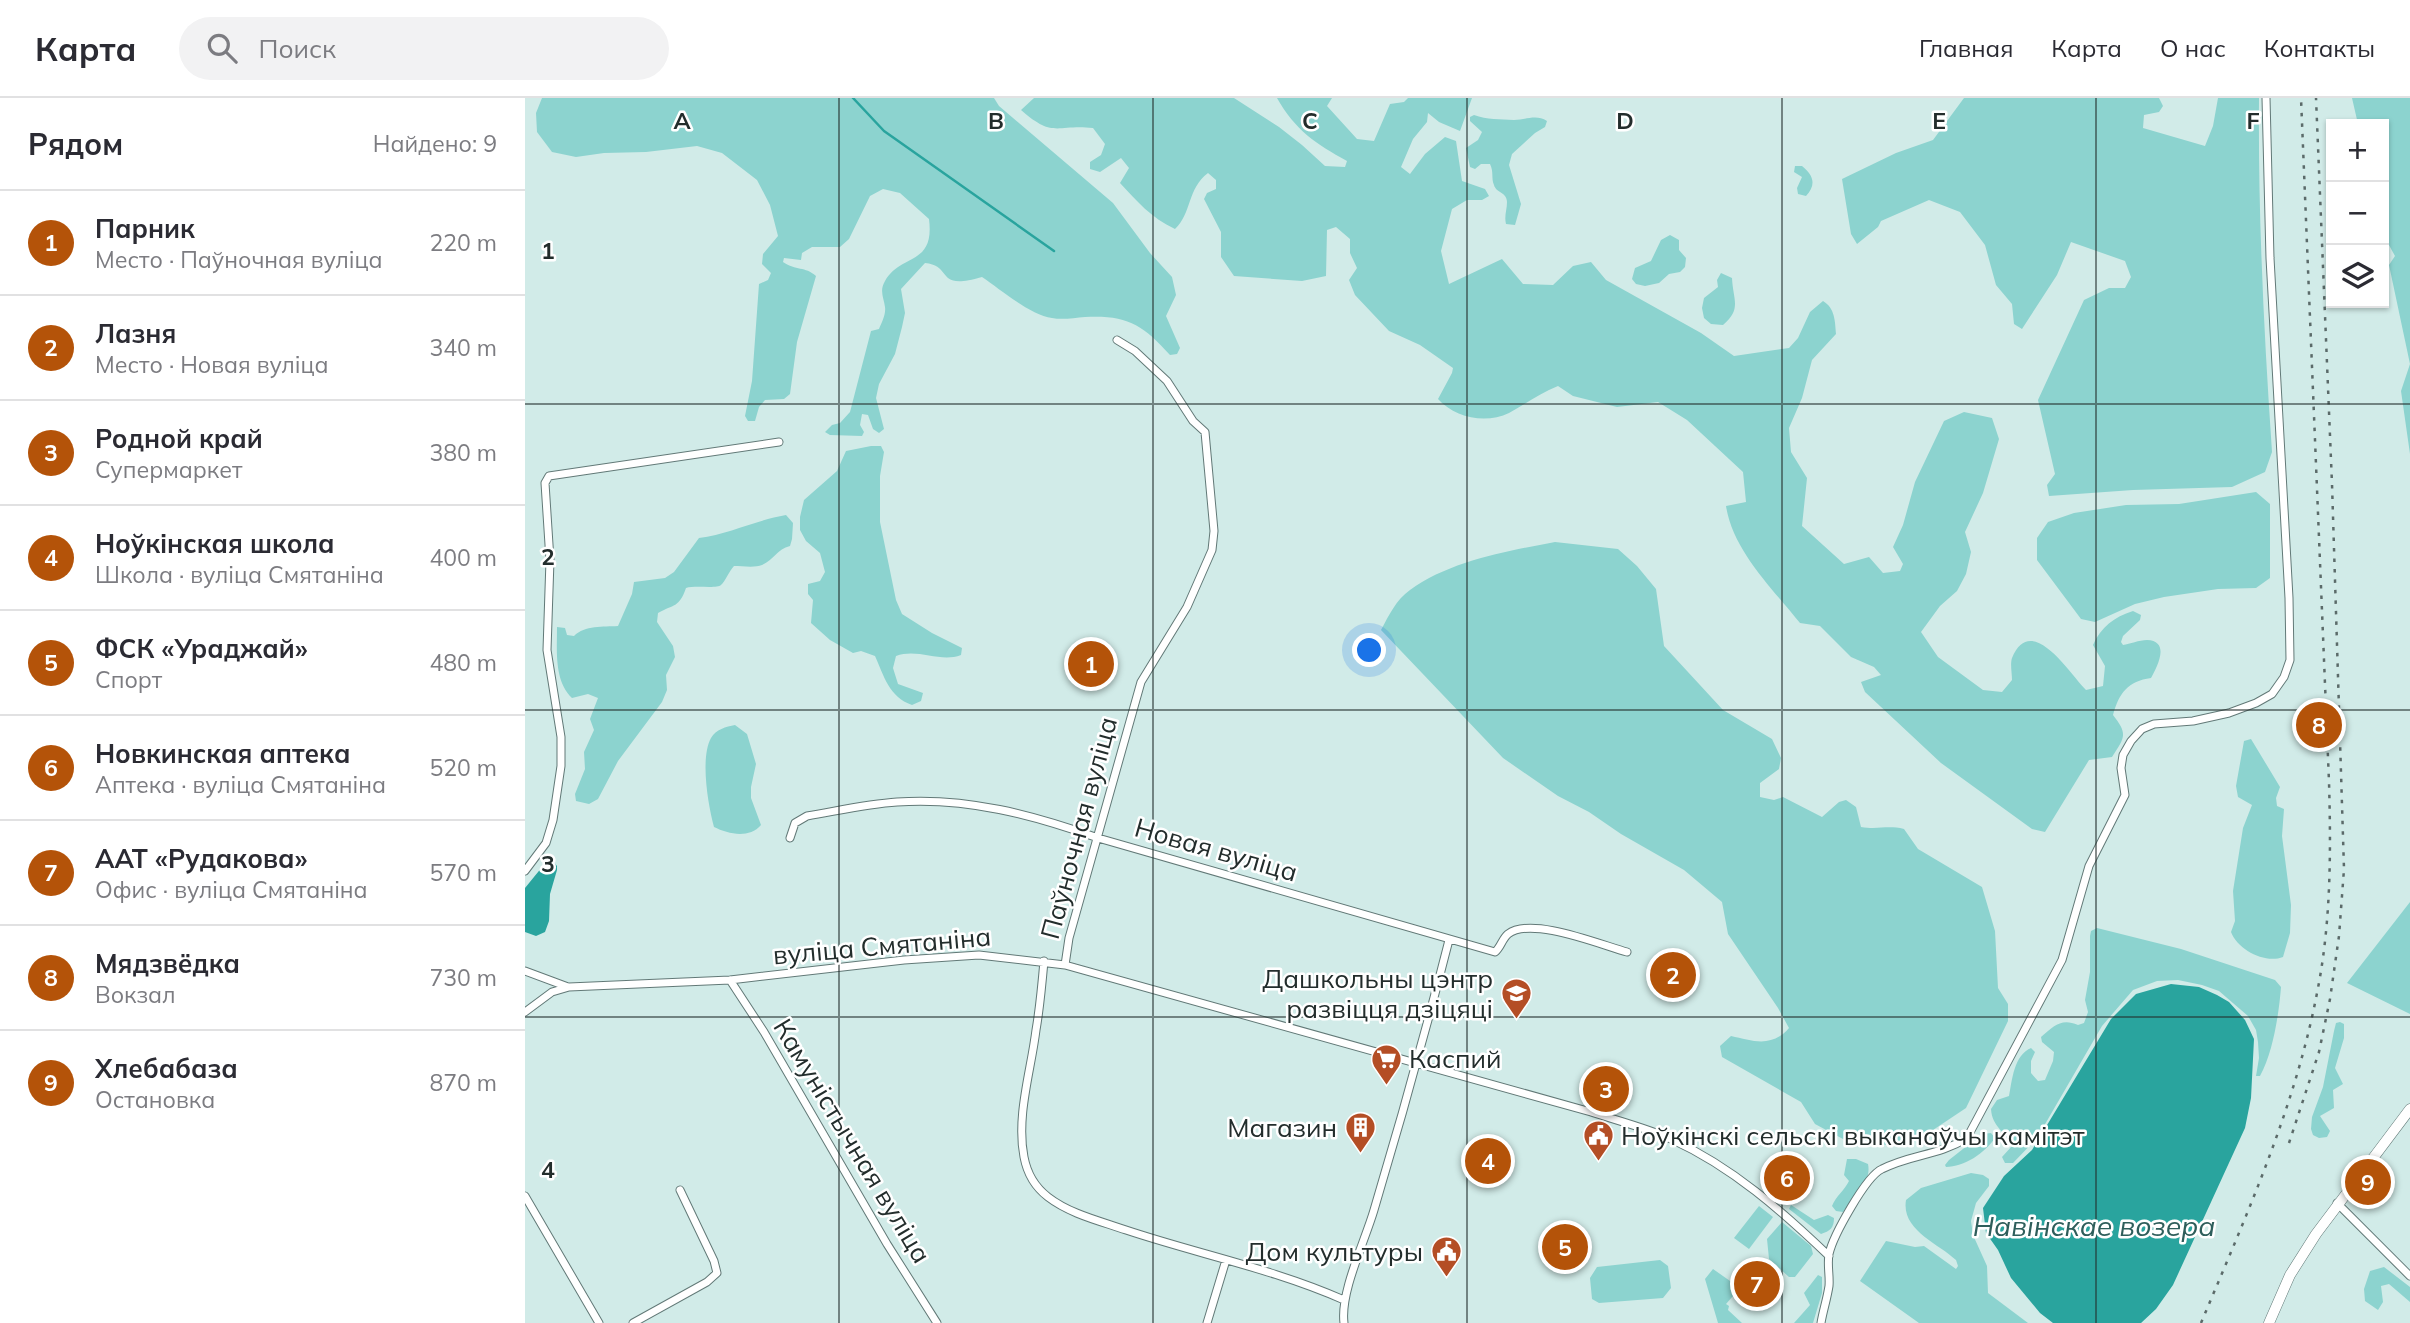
<!DOCTYPE html>
<html lang="ru">
<meta charset="utf-8">
<style>
body{margin:0;font-family:Mulish,sans-serif;background:#f2f2f3;color:#2b2b33}
.controls{position:absolute;right:21px;top:21px;display:grid;overflow:hidden;border-radius:0px;box-shadow:0 2px 5px #0004}
.controls button{width:63px;height:63px;display:grid;place-items:center;padding:0;border:0;border-bottom:2px solid #e1e1e2;background:#fff;color:#2b2b33;font:35px sans-serif}
.you{position:absolute;left:845px;top:553px;width:24px;height:24px;margin:-18px;border:5px solid #fff;border-radius:50%;background:#1a73e8;box-shadow:0 0 0 10px #1a73e833}
.badge{display:grid;place-items:center;width:46px;height:46px;border-radius:50%;background:#b45309;color:#fff;font-size:23px;font-weight:700}
.pin{position:absolute;translate:-50% -50%;border:4px solid #fff;box-shadow:0 2px 7px #0006}
.list{margin:0;padding:0;list-style:none}
h2{display:flex;justify-content:space-between;align-items:center;height:91px;margin:0;padding:0 28px;font-size:30px}
h2 small{font-size:23px;font-weight:400;color:#7c7c81}
.list li{display:grid;grid-template-columns:46px 1fr auto;gap:21px;align-items:center;box-sizing:border-box;height:105px;padding:0 28px;border-top:2px solid #e1e1e2}
.list b{display:block;font-size:26px;white-space:nowrap}
.list p{margin:0;font-size:23px;white-space:nowrap;color:#7c7c81}
.list em{font-size:23px;font-style:normal;color:#7c7c81}
.icon{flex:none;width:38px;height:38px;fill:none;stroke:currentColor;stroke-width:2;stroke-linecap:round;stroke-linejoin:round}
.map{position:relative;flex:none;width:1885px;height:1225px;overflow:hidden}
header{display:flex;align-items:center;gap:42px;box-sizing:border-box;height:98px;padding:0 35px;background:#fff;border-bottom:2px solid #e1e1e2}
header strong{font-size:33px}
nav{display:flex;gap:38px;margin-inline-start:auto;font-size:24px}
.search{width:490px;height:63px;background:#f2f2f3;display:flex;align-items:center;gap:18px;box-sizing:border-box;padding:0 24px;border-radius:38px;color:#7c7c81;font-size:26px}
main{display:flex}
aside{flex:1;background:#fff}
.map>svg:first-child{display:block}
.green{fill:#8cd3cf}
.water{fill:#29a49e}
.lines{fill:none;stroke-linecap:round;stroke-linejoin:round}
.stream{stroke:#29a49e;stroke-width:2.5}
.minor-casing{stroke:#627977;stroke-width:9}
.secondary-casing{stroke:#627977;stroke-width:11}
.minor{stroke:#fff;stroke-width:7}
.secondary{stroke:#fff;stroke-width:10}
.rail{stroke:#5b6a69;stroke-width:2.5;stroke-dasharray:3.5 7;stroke-linecap:butt}
.grid{fill:none;stroke:#232d2c;stroke-width:2;stroke-opacity:0.55}
.labels{text-anchor:middle;stroke-width:5;stroke-linejoin:round;paint-order:stroke}
.street-label{font-size:26px;fill:#232d2c;stroke:#fff}
.poi-label{font-size:26px;fill:#232d2c;stroke:#fff;text-anchor:end}
.water-label{font-size:28px;font-style:italic;fill:#2e5e5b;stroke:#fff}
.grid-label{font-size:23px;text-anchor:middle;font-weight:bold;fill:#232d2c;stroke:#fff;stroke-width:5;stroke-linejoin:round;paint-order:stroke}
</style>
<header>
<strong>Карта</strong>
<div class="search"><svg class="icon" aria-label="search" viewBox="0 0 24 24"><circle cx="10" cy="10" r="6"/><path d="M15 15l6 6"/></svg>Поиск</div>
<nav><a>Главная</a><a>Карта</a><a>О нас</a><a>Контакты</a></nav>
</header>
<main>
<aside>
<h2>Рядом<small>Найдено: 9</small></h2>
<ul class="list">
<li><span class="badge">1</span><div><b>Парник</b><p>Место · Паўночная вуліца</p></div><em>220 m</em></li>
<li><span class="badge">2</span><div><b>Лазня</b><p>Место · Новая вуліца</p></div><em>340 m</em></li>
<li><span class="badge">3</span><div><b>Родной край</b><p>Супермаркет</p></div><em>380 m</em></li>
<li><span class="badge">4</span><div><b>Ноўкінская школа</b><p>Школа · вуліца Смятаніна</p></div><em>400 m</em></li>
<li><span class="badge">5</span><div><b>ФСК «Ураджай»</b><p>Спорт</p></div><em>480 m</em></li>
<li><span class="badge">6</span><div><b>Новкинская аптека</b><p>Аптека · вуліца Смятаніна</p></div><em>520 m</em></li>
<li><span class="badge">7</span><div><b>ААТ «Рудакова»</b><p>Офис · вуліца Смятаніна</p></div><em>570 m</em></li>
<li><span class="badge">8</span><div><b>Мядзвёдка</b><p>Вокзал</p></div><em>730 m</em></li>
<li><span class="badge">9</span><div><b>Хлебабаза</b><p>Остановка</p></div><em>870 m</em></li>
</ul>
</aside>
<div class="map">
<svg width="1885" height="1225" viewBox="0 0 1885 1225">
<rect width="100%" height="100%" fill="#d1ebe8"/>
<path class="green" d="M17,0H469L474,8L588,105L625,155L647,179L651,197L641,218L655,250L652,256L645,257C617,226 602,217 560,219C549,220 537,222 527,220C505,217 475,191 457,179C409,193 429,168 400,165L376,191L380,215L377,229L370,256L354,286L351,300L359,331L354,335L348,331L343,317L337,316L335,327L339,334L337,338L305,337L300,334L307,327L315,325L325,314L346,233L354,231C357,224 361,216 360,209C359,200 354,193 360,183C376,155 410,168 404,121L375,95L358,91L345,98L324,141L315,149H287L277,155L276,162L259,160L258,164C271,173 280,168 291,178L272,244L265,296L259,301L240,302L234,309L230,323H223L220,318L227,283L234,186L243,182L246,175L237,166L238,156L253,138L245,107L232,82L197,55L172,48L121,54L79,55L51,59L27,54L12,34L11,15Z
M509,0H709L754,29L777,47L800,68L820,69L822,63C791,46 770,32 752,0H807L802,8L832,41L849,43L865,6L879,4L883,0H947L935,33L914,24L903,15L902,24L888,41L876,69L885,76L900,56L920,39L931,43L937,83L960,91L964,98L957,102H942L927,111L916,153L924,186L977,161L998,186L1028,187L1048,168L1066,164L1081,182L1176,235L1209,258L1264,250L1273,240L1285,214L1298,203C1310,210 1310,223 1311,236L1287,262L1277,300L1264,330L1266,354L1282,380L1277,428L1319,466L1344,459L1358,475L1375,473L1378,466L1368,449L1378,427L1390,384L1419,323L1439,314L1467,320L1474,341L1458,395L1440,434L1446,454L1441,476L1432,493L1415,508L1396,534L1413,559L1458,592L1477,594L1487,582C1487,575 1485,566 1487,560C1506,513 1545,576 1561,592L1578,588L1580,568L1568,547C1576,529 1589,519 1608,513L1616,517L1615,522L1598,538L1596,544L1598,547C1605,546 1614,542 1622,542C1646,543 1632,569 1626,580C1603,583 1594,595 1588,617C1603,636 1600,639 1587,659L1564,662L1520,734L1507,731L1416,665L1340,594L1336,584L1356,577L1349,569L1326,559L1295,528L1275,525C1248,491 1208,453 1201,408L1221,404L1218,374L1162,322L1133,304L1092,309L1048,298L1033,288C1015,295 1001,306 984,315C961,326 930,320 913,301L927,275L928,270L895,247L864,233L830,197L824,182L832,170L825,155V141L811,129L802,132L801,178L777,183L709,178L696,159V134L679,101L682,95L691,91V82L683,75C662,91 667,115 650,131C626,120 612,103 595,85L604,70L596,60L575,74L565,71V64L576,57L580,46L568,30C531,26 529,41 496,12Z
M1439,0H1634L1638,8L1634,14L1619,17L1618,30L1680,48L1688,28L1693,0H1734C1733,118 1739,236 1747,354L1740,374L1707,389L1608,392L1524,398L1522,387L1530,376L1513,302L1559,202L1584,190H1600L1606,179L1600,163L1546,144L1532,177L1497,231L1489,226L1487,206L1471,187L1460,147L1435,114L1404,102L1356,123L1353,129L1332,146L1326,136L1317,81L1371,55L1408,42Z
M1827,0H1885V356L1876,293L1885,266L1864,167L1870,158L1859,138V26H1833Z
M949,17C962,22 975,21 989,22C1001,22 1011,16 1022,23L1020,29L1010,35L987,56L984,67L996,106L990,127L981,126C979,118 982,112 982,104C982,94 971,95 969,87C966,80 969,74 965,66H956L950,71L945,69L941,50L953,42L957,34L945,23V19Z
M1270,68H1277C1288,77 1292,86 1281,98L1273,96L1272,90L1277,79L1269,74Z
M1145,137L1154,142V152L1161,160L1160,169L1155,174L1144,176L1134,185L1120,188L1111,186L1107,181L1110,170L1126,163L1136,142Z
M1196,175L1207,180C1208,202 1217,211 1198,227L1186,226L1179,220L1177,210L1179,200L1193,189L1192,182Z
M346,348H356L359,354L355,378V424L371,502L377,516L407,535L437,550L436,557C415,565 393,550 371,558L368,570L373,586L398,595L396,603L387,607C364,599 359,578 350,558L336,553L328,555L305,542L286,525L288,502L283,496V486L295,483L300,474L295,455L281,443L275,432V419L279,402L312,373L321,353Z
M1731,394L1745,406V480L1731,490L1693,491L1639,499L1610,506L1570,524L1556,521L1512,462V440L1523,424L1549,415L1601,407L1654,406Z
M261,417L268,425L267,441L265,448C252,451 249,462 237,467C230,470 217,468 209,468C204,473 200,484 196,487C192,491 170,487 161,490C154,510 149,506 133,515L132,524L148,548L150,559L141,577L142,592L137,604L93,663L73,701L64,706L51,703L50,696L60,671L59,654L69,632L65,621L73,600L63,596L47,600C29,583 32,553 32,529L40,530L42,537L49,538C60,527 78,529 93,528L107,496L109,484L140,480L149,474L174,440C204,436 231,422 261,417Z
M1030,444L1093,451L1112,468L1131,491L1139,548L1198,612L1247,641L1256,660L1254,671L1235,685V699L1249,702L1258,699L1297,719L1314,704L1321,702L1331,709L1336,729C1353,732 1362,727 1379,731L1393,751L1457,789L1470,833L1473,890L1483,906V923L1441,1010L1390,1044L1347,1048L1318,1041L1290,1026L1276,1004L1197,959L1195,948L1206,938C1228,943 1247,950 1264,930L1253,910L1203,836L1197,804L1159,772L1096,736L1064,714L1033,698L978,660L856,532C864,517 871,502 885,492C925,463 983,453 1030,444Z
M210,627L222,636L231,666L226,689V700L236,727C224,741 203,736 189,729C183,707 175,660 186,640C191,631 201,629 210,627Z
M1726,641L1755,689L1751,700L1752,708L1759,711L1757,738L1766,807L1765,835L1758,859C1740,866 1713,852 1706,834L1710,823L1708,793L1718,730L1727,707L1713,699L1711,688L1719,643Z
M1885,804V916L1822,885Z
M1572,830L1656,851L1750,882L1756,889C1754,915 1748,955 1735,978H1731L1734,960L1733,944L1731,932L1723,918L1694,893L1677,887L1653,882L1632,883L1608,892L1577,928L1512,1040L1488,1065H1480L1477,1059L1487,1048C1481,1034 1467,1029 1466,1011L1472,1002L1484,998C1487,982 1489,957 1506,950L1510,954L1506,963V975L1513,983L1520,982L1528,963L1529,954L1517,944L1516,939C1529,928 1536,920 1553,927L1559,925L1563,914L1560,902L1565,874V838L1566,833Z
M1815,924L1819,926V940L1810,970L1818,986L1808,992L1809,1010L1795,1018L1805,1033L1802,1039L1794,1040L1788,1037L1786,1031L1787,1019L1798,989L1809,933L1811,925Z
M1466,1035L1470,1040C1460,1055 1439,1069 1421,1069L1420,1067L1424,1062L1457,1036Z
M1322,1061H1331L1343,1066C1347,1085 1328,1099 1318,1114L1311,1113L1307,1108C1311,1098 1319,1093 1324,1083L1319,1077Z
M1446,1075L1458,1077L1464,1081V1088L1451,1105L1446,1123L1448,1137L1462,1168L1463,1195L1503,1225H1394L1335,1183L1361,1143L1390,1149L1399,1148L1431,1171L1433,1168L1431,1162C1413,1145 1376,1132 1381,1102L1396,1090Z
M1266,1107L1289,1122L1303,1117L1309,1120C1309,1130 1305,1133 1296,1136L1264,1111Z
M1234,1108L1248,1119L1224,1151L1209,1140Z
M1257,1124L1286,1148L1288,1156L1270,1179H1264L1244,1161L1242,1141Z
M1135,1162L1143,1168L1146,1190L1138,1200L1074,1205L1067,1201L1065,1180L1072,1169Z
M1859,1169L1885,1189V1204L1864,1186L1856,1188L1858,1204L1853,1212L1840,1203L1839,1191L1845,1173Z
M1188,1171L1215,1190L1201,1206L1204,1208L1203,1212L1217,1225H1193L1180,1181Z
M1293,1177L1297,1179V1195L1288,1225H1269L1285,1207L1279,1195Z"/>
<path class="water" d="M22,763H28L32,768V772L25,796L24,823L20,834L11,838L0,834V790Z
M1646,886L1674,889L1692,897L1704,904L1720,922L1729,941L1726,1000L1720,1030L1648,1187L1631,1211L1616,1225H1528L1515,1215L1486,1180L1473,1152L1461,1135L1458,1110L1479,1078L1507,1052L1586,921L1611,896Z"/>
<g class="lines">
<path class="stream" d="M328,0L359,33L529,153"/>
<defs>
<path id="minor" d="M265,740L270,725L282,718C312,713 342,706 372,704C442,699 508,717 573,740L970,854C976,849 977,841 983,836C1006,818 1076,847 1102,854
M0,773L21,745L28,722L36,668V639L22,552L25,462L20,385L24,378L254,344
M519,863C517,886 515,909 511,932C506,973 491,1018 499,1059C502,1075 510,1089 523,1099C545,1116 575,1123 601,1132C673,1156 749,1171 819,1202
M540,867L544,840L616,584L662,509L687,452L689,433L680,334L668,323L642,283L610,253L592,242
M0,873L43,889
M205,882L239,934L362,1146L412,1225
M0,914L27,894L44,889L205,882L379,862L454,857L540,867L1066,1014C1093,1023 1122,1030 1148,1042C1207,1069 1257,1113 1304,1158
M0,1098L74,1225
M1812,1105L1885,1178
M108,1225L182,1184L192,1175L189,1163L155,1092
M682,1225L701,1162
M819,1225C815,1194 840,1143 849,1112C876,1022 901,932 924,842
M1296,1225C1298,1213 1302,1201 1304,1188C1305,1178 1302,1167 1304,1156C1308,1138 1341,1078 1357,1071C1386,1056 1413,1058 1442,1040L1537,862L1564,768L1600,697L1596,670L1598,657L1606,643L1617,631L1629,626L1668,623L1704,615L1731,605L1747,596L1759,579L1765,562L1764,500L1745,160L1741,0"/>
<path id="secondary" d="M1744,1225L1765,1177L1791,1136L1885,1011"/>
</defs>
<use href="#minor" class="minor-casing"/>
<use href="#secondary" class="secondary-casing"/>
<use href="#minor" class="minor"/>
<use href="#secondary" class="secondary"/>
<path class="rail" d="M1764,1045L1794,954L1805,901L1814,838L1819,771L1807,386L1791,0
M1676,1225C1721,1118 1770,1010 1792,895C1806,826 1806,754 1804,684L1776,0"/>
</g>
<path class="grid" d="M314,0V1225M628,0V1225M942,0V1225M1257,0V1225M1571,0V1225M0,306H1885M0,612H1885M0,919H1885"/>
<defs>
<symbol id="school-pin" viewBox="-11 -11 22 30"><path d="M0 17L-7.5 6A9.5 9.5 0 1 1 7.5 6Z" fill="#b44e25" stroke="#fff"/><path d="M0-5L7-2L0 1L-7-2ZM-4 1L0 2.5L4 1V4Q0 6-4 4Z" fill="#fff"/></symbol>
<symbol id="supermarket-pin" viewBox="-11 -11 22 30"><path d="M0 17L-7.5 6A9.5 9.5 0 1 1 7.5 6Z" fill="#b44e25" stroke="#fff"/><path d="M-6-5.5h2.5l.6 2H6L4.5 2H-2.5L-4.4-4H-6ZM-1.5 3.2a1.3 1.3 0 1 0 .1 0ZM3 3.2a1.3 1.3 0 1 0 .1 0Z" fill="#fff"/></symbol>
<symbol id="building-pin" viewBox="-11 -11 22 30"><path d="M0 17L-7.5 6A9.5 9.5 0 1 1 7.5 6Z" fill="#b44e25" stroke="#fff"/><path d="M-4-6H4V6H1V3H-1V6H-4ZM-2.5-4.3h1.7v1.8h-1.7ZM.8-4.3h1.7v1.8H.8ZM-2.5-1h1.7V.8h-1.7ZM.8-1h1.7V.8H.8Z" fill="#fff"/></symbol>
<symbol id="civic-pin" viewBox="-11 -11 22 30"><path d="M0 17L-7.5 6A9.5 9.5 0 1 1 7.5 6Z" fill="#b44e25" stroke="#fff"/><path d="M-.6-6.5H3V-4.5H.6V-3L4-1V1h2V6H-6V1h2V-1L-.6-3ZM-1.2 2.5V6h2.4V2.5Z" fill="#fff"/></symbol>
</defs>
<g fill-rule="evenodd">
<use href="#school-pin" x="974" y="878" width="35" height="47"/>
<use href="#supermarket-pin" x="844" y="944" width="35" height="47"/>
<use href="#building-pin" x="818" y="1012" width="35" height="47"/>
<use href="#civic-pin" x="1056" y="1020" width="35" height="47"/>
<use href="#civic-pin" x="904" y="1136" width="35" height="47"/>
</g>
<g class="labels">
<g class="street-label">
<text transform="translate(554 730) rotate(-75)" y="9">Паўночная вуліца</text>
<text transform="translate(691 752) rotate(16)" y="9">Новая вуліца</text>
<text transform="translate(357 848) rotate(-5)" y="9">вуліца Смятаніна</text>
<text transform="translate(327 1043) rotate(59)" y="9">Камуністычная вуліца</text>
</g>
<g class="poi-label">
<text x="968" y="890">Дашкольны цэнтр<tspan x="968" dy="30">развіцця дзіцяці</tspan></text>
<text x="884" y="970" text-anchor="start">Каспий</text>
<text x="812" y="1039">Магазин</text>
<text x="1096" y="1047" text-anchor="start">Ноўкінскі сельскі выканаўчы камітэт</text>
<text x="898" y="1163">Дом культуры</text>
</g>
<g class="water-label">
<text x="1569" y="1138">Навінскае возера</text>
</g>
</g>
<g class="grid-label">
<text x="157" y="31">A</text>
<text x="471" y="31">B</text>
<text x="785" y="31">C</text>
<text x="1100" y="31">D</text>
<text x="1414" y="31">E</text>
<text x="1728" y="31">F</text>
<text x="23" y="161">1</text>
<text x="23" y="467">2</text>
<text x="23" y="774">3</text>
<text x="23" y="1080">4</text>
</g>
</svg>
<div class="controls">
<button>+</button>
<button>−</button>
<button><svg class="icon" aria-label="layers" viewBox="0 0 24 24"><path d="M12 4l9 5-9 5-9-5zM3 14l9 5 9-5"/></svg></button>
</div>
<div class="you"></div>
<div class="pin badge" style="left:566px;top:566px">1</div>
<div class="pin badge" style="left:1148px;top:877px">2</div>
<div class="pin badge" style="left:1081px;top:991px">3</div>
<div class="pin badge" style="left:963px;top:1063px">4</div>
<div class="pin badge" style="left:1040px;top:1149px">5</div>
<div class="pin badge" style="left:1262px;top:1080px">6</div>
<div class="pin badge" style="left:1232px;top:1186px">7</div>
<div class="pin badge" style="left:1794px;top:627px">8</div>
<div class="pin badge" style="left:1843px;top:1084px">9</div>
</div>
</main>
